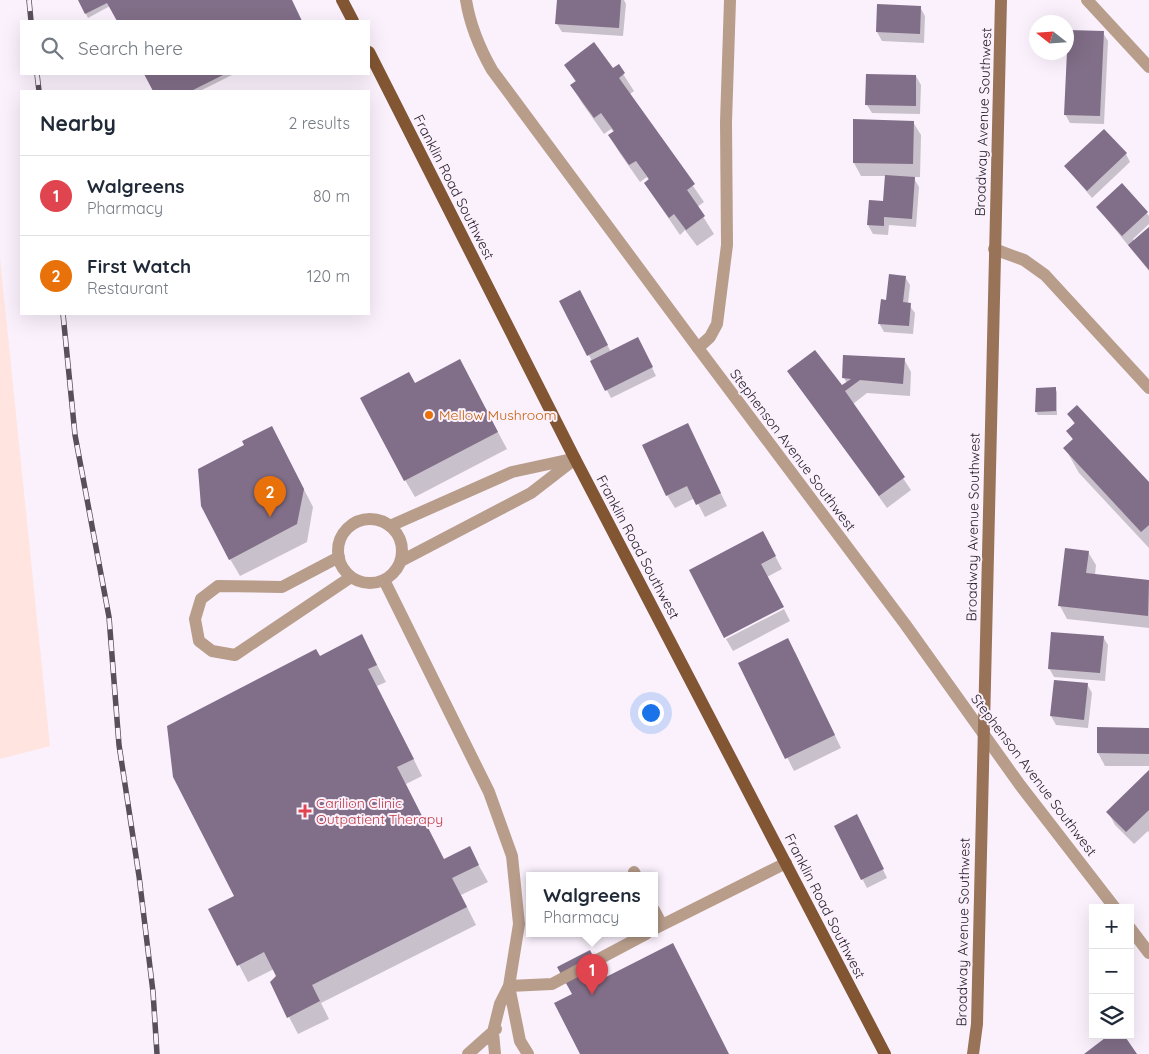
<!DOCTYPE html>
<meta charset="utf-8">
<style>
body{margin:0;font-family:Quicksand,sans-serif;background:#f6f6f7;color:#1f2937}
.controls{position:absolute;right:15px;bottom:15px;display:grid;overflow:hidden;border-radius:0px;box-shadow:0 5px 20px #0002}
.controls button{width:45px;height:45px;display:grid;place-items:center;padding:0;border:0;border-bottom:1px solid #e0e1e3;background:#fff;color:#1f2937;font:25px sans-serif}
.compass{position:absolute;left:1029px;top:15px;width:45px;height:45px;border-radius:50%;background:#fff;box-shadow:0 5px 20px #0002;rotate:287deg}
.you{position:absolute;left:650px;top:712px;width:18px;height:18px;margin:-12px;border:4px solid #fff;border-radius:50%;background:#1a73e8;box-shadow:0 0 0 8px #1a73e833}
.badge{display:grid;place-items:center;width:32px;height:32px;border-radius:50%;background:#7c3aed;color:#fff;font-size:16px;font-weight:700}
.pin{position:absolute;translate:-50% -41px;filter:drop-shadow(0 1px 2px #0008)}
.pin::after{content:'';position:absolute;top:26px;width:18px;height:15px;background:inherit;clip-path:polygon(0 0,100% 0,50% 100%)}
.popup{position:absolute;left:526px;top:872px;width:132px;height:65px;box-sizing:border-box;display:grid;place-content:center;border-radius:0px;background:#fff;filter:drop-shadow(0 1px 4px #0005);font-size:16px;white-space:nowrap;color:#747a83}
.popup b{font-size:19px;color:#1f2937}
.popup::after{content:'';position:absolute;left:50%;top:100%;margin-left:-10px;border:10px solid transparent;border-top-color:#fff}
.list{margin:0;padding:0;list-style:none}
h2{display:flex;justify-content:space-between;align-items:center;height:65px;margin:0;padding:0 20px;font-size:21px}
h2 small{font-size:16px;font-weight:400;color:#747a83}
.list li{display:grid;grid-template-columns:32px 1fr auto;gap:15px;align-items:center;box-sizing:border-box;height:80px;padding:0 20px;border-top:1px solid #e0e1e3}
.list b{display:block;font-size:19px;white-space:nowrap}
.list p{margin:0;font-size:16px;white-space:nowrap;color:#747a83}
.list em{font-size:16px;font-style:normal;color:#747a83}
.icon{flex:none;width:28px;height:28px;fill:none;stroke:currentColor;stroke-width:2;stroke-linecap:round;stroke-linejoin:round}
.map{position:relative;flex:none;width:1149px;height:1054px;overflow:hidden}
.search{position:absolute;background:#fff;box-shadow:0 5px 20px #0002;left:20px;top:20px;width:350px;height:55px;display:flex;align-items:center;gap:12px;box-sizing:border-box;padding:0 18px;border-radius:0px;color:#747a83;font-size:19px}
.panel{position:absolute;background:#fff;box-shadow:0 5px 20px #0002;left:20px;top:90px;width:350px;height:225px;border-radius:0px}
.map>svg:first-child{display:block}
.industrial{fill:#ffe4e0}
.shadow{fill:#0003}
.building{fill:#816e88}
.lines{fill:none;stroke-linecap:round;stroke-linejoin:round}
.lane{stroke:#b89d8b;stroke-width:12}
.street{stroke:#b89d8b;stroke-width:12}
.secondary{stroke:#997358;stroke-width:12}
.primary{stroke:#825533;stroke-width:12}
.rail-casing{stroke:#584f5b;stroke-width:5.5}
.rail{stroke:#faf1fd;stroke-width:4;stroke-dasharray:11;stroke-linecap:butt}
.food-dot{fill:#e8710a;stroke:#faf1fd;stroke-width:2}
.health-dot{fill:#e0444e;stroke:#faf1fd;stroke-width:2}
.labels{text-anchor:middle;stroke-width:4;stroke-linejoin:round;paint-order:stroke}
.street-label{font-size:14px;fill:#29212c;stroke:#faf1fd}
.food-label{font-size:14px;fill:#c56008;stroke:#faf1fd;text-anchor:start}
.health-label{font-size:14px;fill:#be3a42;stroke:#faf1fd;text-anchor:start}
</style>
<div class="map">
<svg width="1149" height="1054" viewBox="0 0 1149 1054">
<rect width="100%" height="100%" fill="#faf1fd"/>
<path class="industrial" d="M0,258L50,746L0,759Z"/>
<path class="shadow" d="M79,0H290L301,21H118L110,6L88,18Z
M558,0H624L626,4L623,36L562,32L557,24Z
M920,7L925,16L924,43L882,41L877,32Z
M1103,33L1108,41L1104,124L1070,123L1065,114Z
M566,65L613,70L618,66L634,91L630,94L704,202L697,207L714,234L697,246L685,230L680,235L645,184L649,181L647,177L640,182L619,152L609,135L614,132L611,129L604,134L582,103L572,86L576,83Z
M145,74H234L200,91H154Z
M916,76L921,85L920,114L872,113L867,105Z
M913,122L921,135L920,177H913L919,187L916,227L889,225L888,235L873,234L868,225L885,202L886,176H861L854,163Z
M1126,154L1130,162L1092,198L1065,166Z
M1122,184L1149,216V224L1133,239L1134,241L1149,228V271L1097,207Z
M905,277L910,285L908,304L915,313L913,334L884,332L879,323L887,301Z
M584,300L611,352L642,347L656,376L611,398L561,301Z
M904,359L911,372L910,396L867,393L853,404L911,490L887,508L789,371L841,387L847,383L844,378Z
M469,378L507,449L415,497L405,480L415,385Z
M1055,388L1057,392V415H1038L1036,412Z
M1069,414L1149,484V548L1079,473L1065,448L1073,440L1068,431L1075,425Z
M272,427L313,507L307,542L240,576L230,559L246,445Z
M694,438L727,506L705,517L695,498L675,508L667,495Z
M763,533L782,569L767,577L725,637Z
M1088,552L1096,565L1095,575L1149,581V628L1067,619L1060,606Z
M784,609L790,621L733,651L726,639Z
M362,636L386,682L377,686L422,776L406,784L444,861L469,848L488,882L461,895L476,925L321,1003L329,1019L298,1034L271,983L278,977L274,969L248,982L210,909L235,896L320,658Z
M1103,637L1108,645L1105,681L1054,677L1049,668Z
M795,652L841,748L794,771L740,663Z
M1055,681L1087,684L1092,693L1088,728L1056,725L1051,716Z
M1149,729V766H1105L1098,753Z
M1149,772V833L1148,831L1134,844L1115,825L1108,812Z
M861,824L887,878L867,888L835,826Z"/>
<path class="building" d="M78,0H292L302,21H117L107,3L85,14Z
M557,0H621L619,28L555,24Z
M877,4L921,6L920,34L876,32Z
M1068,30L1104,31L1100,116L1064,115Z
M594,42L613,68L619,64L625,73L619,78L695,184L687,190L705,216L686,230L674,214L669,218L644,183L649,179L636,161L629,165L608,135L614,131L601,113L594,118L570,85L576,81L564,65Z
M144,74H225L191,91H153Z
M866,74L916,75V106L865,105Z
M853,119L914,121L913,164L853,163Z
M1104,129L1127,153L1087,191L1064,166Z
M885,175L915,177L912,219L884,217V226L867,225L869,200L883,201Z
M1122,183L1148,212L1122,236L1096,207Z
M1149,227V270L1128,245Z
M889,274L906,276L903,302L911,303L909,326L878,324L881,299L886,300Z
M580,290L608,345L587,356L559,301Z
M638,337L653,367L605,391L590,361Z
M815,350L842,385L851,379L842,378L843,355L905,358L903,384L860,380L845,391L905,477L879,496L787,371Z
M460,359L498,432L404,481L360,398L409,372L415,383Z
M1056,387V411L1035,412L1036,388Z
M1077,405L1149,482V525L1141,532L1063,448L1073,439L1066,431L1075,423L1067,414Z
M688,423L721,493L696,505L687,486L666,496L642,445Z
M272,426L304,489L297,524L229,560L201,506L198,469L244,445L242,441Z
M763,531L776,556L761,564L784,607L724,638L689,570Z
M1065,548L1089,551L1086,573L1149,580L1148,616L1058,606Z
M1051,632L1104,636L1100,673L1048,669Z
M362,634L377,665L368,669L414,759L397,767L444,859L470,846L479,865L452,878L467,907L312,985L320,1001L287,1018L270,982L276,976L264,952L237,966L208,909L234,896L173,777L167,726L316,649L320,656Z
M788,638L835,735L785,759L738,663Z
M1054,680L1088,683L1084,720L1050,716Z
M1097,727L1149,728V754L1097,753Z
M1149,770V810L1126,832L1106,812Z
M857,814L884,869L861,880L834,826Z
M673,943L729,1054H580L554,1003L572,994L557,967L590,950L604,978Z
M1109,1035H1124L1137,1054H1084Z"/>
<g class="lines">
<path class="lane" d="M1087,0L1149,67
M698,348L710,337L717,324L727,245L726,122L730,0
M338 551a32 32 0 1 1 64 0a32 32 0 1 1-64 0Z
M390,526L512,472L572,459
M339,557L282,587L218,586L201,599L195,619L199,641L212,651L235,655L351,577
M401,561L531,493L575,459
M384,580L489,792L512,856L519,924L509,986L500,1004L493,1032L495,1054
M634,872L636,876
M654,910L662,925
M654,929L786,863
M509,986L552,984L646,934
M509,986L520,1041L528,1054
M468,1054L496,1029"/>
<path class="street" d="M466,0C470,25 479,47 492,70L698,348L905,624L1020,785L1115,908
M994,249L1024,260L1045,275L1149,388
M1130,928L1149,953"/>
<path class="secondary" d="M973,1054L977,1024L1001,0"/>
<path class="primary" d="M342,0L353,21
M369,52L575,459L885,1054"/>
<defs>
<path id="rail" d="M29,0L31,21
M37,74L39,91
M63,314L75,435L109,617L119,745L139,876L153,992L157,1054"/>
</defs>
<use href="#rail" class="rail-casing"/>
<use href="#rail" class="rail"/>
</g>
<circle class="food-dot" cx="429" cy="415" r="5"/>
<path class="health-dot" d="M302.5 803.5h5v5h5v5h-5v5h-5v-5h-5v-5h5z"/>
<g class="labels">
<g class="street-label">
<text transform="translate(983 122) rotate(-88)" y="5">Broadway Avenue Southwest</text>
<text transform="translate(454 187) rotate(63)" y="5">Franklin Road Southwest</text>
<text transform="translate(793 450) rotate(53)" y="5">Stephenson Avenue Southwest</text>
<text transform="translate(973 527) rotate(-89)" y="5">Broadway Avenue Southwest</text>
<text transform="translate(638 547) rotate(62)" y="5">Franklin Road Southwest</text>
<text transform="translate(1034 775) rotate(53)" y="5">Stephenson Avenue Southwest</text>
<text transform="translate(825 906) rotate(63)" y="5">Franklin Road Southwest</text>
<text transform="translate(963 932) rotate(-89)" y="5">Broadway Avenue Southwest</text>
</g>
<g class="food-label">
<text x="439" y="420">Mellow Mushroom</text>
</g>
<g class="health-label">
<text x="316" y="808">Carilion Clinic<tspan x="316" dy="16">Outpatient Therapy</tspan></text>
</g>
</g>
</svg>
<div class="controls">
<button>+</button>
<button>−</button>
<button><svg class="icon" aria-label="layers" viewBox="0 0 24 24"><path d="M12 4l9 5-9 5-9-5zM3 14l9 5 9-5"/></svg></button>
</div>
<svg class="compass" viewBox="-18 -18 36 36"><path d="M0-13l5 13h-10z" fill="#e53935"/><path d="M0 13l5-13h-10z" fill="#747a83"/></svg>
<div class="you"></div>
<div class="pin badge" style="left:592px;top:995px;background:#e0444e">1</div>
<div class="popup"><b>Walgreens</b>Pharmacy</div>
<div class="pin badge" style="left:270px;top:517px;background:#e8710a">2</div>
<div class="search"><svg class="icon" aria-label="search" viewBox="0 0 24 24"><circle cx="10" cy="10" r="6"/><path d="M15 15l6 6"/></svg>Search here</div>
<section class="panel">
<h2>Nearby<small>2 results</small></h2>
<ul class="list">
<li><span class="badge" style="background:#e0444e">1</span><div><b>Walgreens</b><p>Pharmacy</p></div><em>80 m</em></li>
<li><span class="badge" style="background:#e8710a">2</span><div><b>First Watch</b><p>Restaurant</p></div><em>120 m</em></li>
</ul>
</section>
</div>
